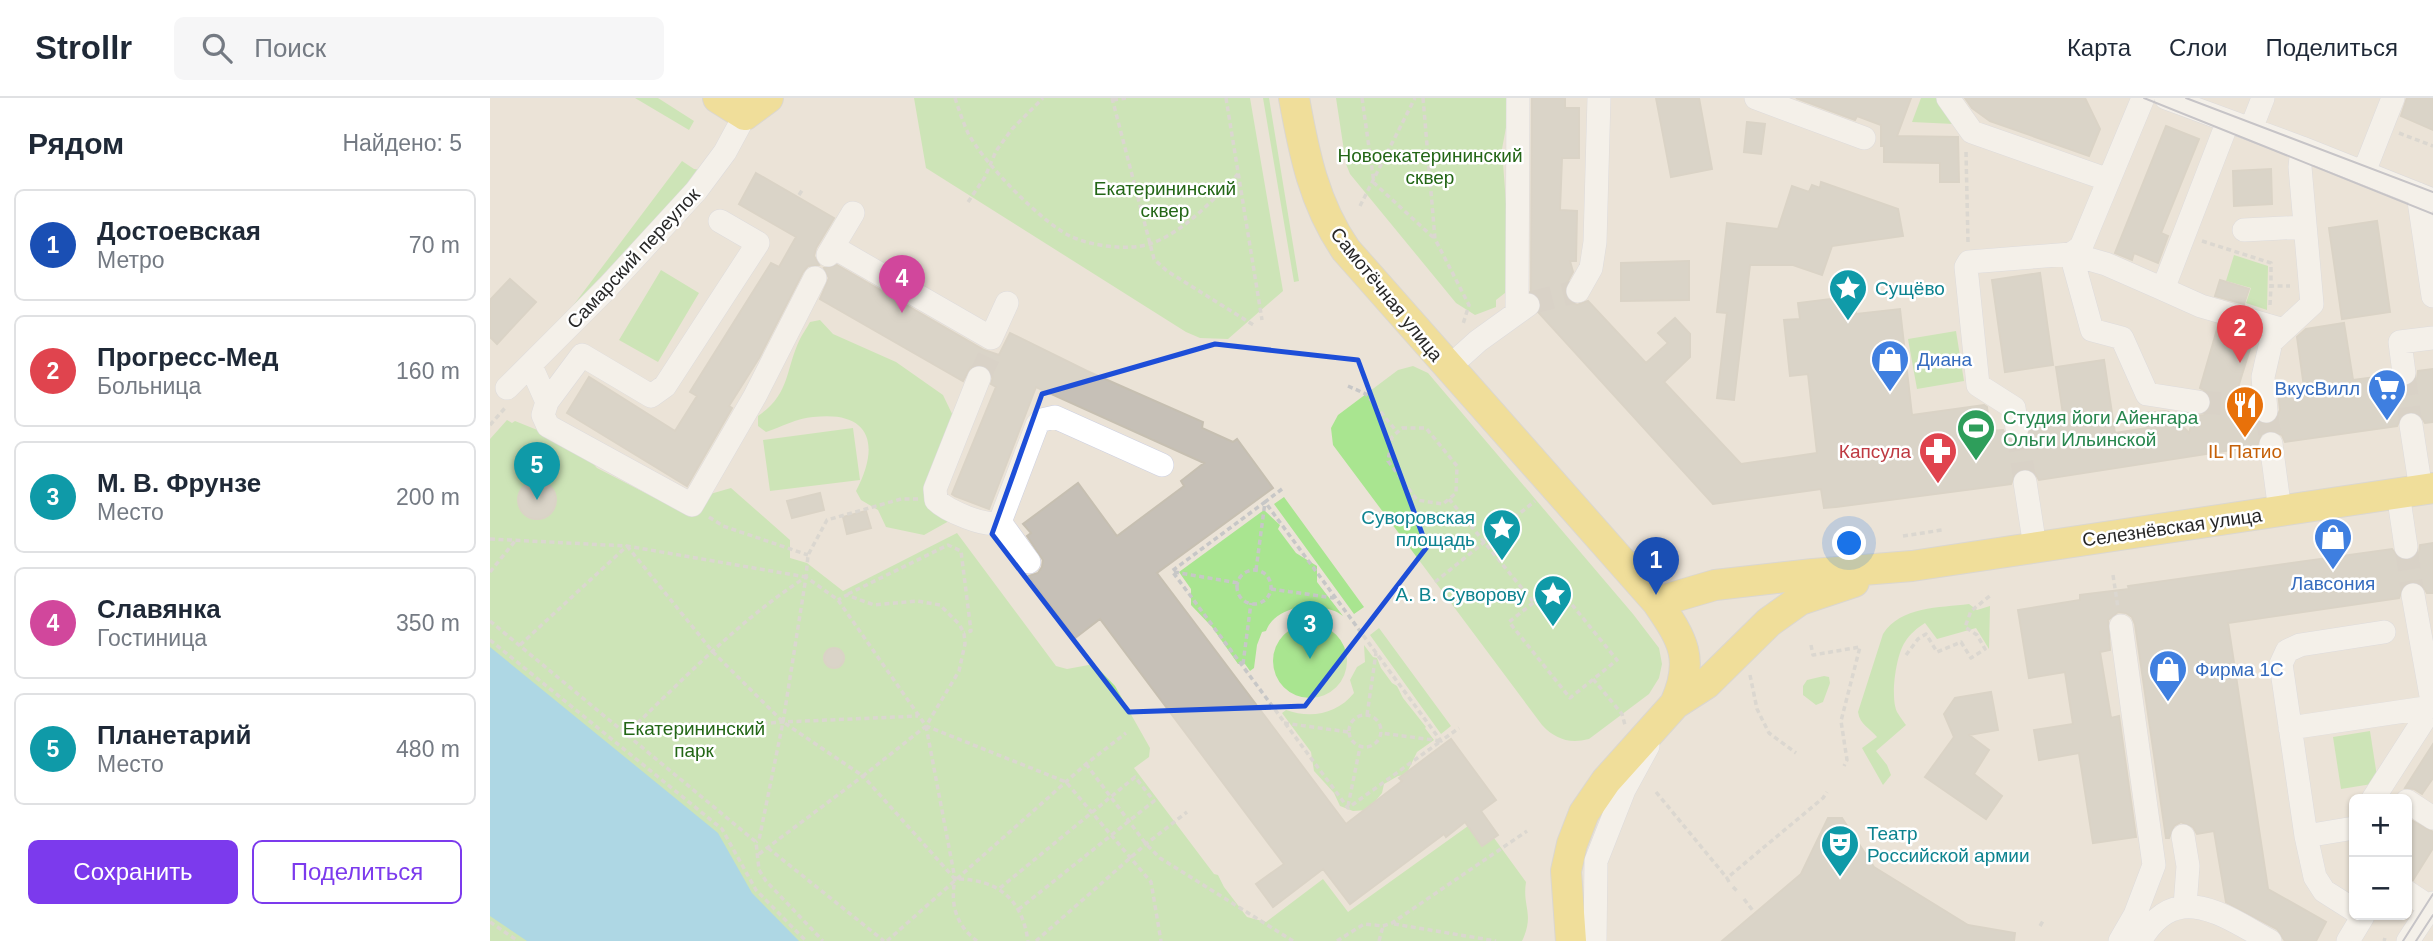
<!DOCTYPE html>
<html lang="ru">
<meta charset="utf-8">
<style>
body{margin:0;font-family:Helvetica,sans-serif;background:#f6f6f7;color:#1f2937}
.controls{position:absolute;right:21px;bottom:21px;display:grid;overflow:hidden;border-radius:10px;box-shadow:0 2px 5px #0004}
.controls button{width:63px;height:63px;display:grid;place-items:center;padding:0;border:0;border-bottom:2px solid #e0e1e3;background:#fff;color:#1f2937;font:35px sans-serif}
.you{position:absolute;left:1360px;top:446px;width:24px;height:24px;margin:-18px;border:5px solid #fff;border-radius:50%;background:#1a73e8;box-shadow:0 0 0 10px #1a73e833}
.badge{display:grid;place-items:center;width:46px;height:46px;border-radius:50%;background:#7c3aed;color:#fff;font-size:23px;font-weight:700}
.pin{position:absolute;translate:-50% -58px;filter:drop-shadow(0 2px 4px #0008)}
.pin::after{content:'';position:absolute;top:37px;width:24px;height:21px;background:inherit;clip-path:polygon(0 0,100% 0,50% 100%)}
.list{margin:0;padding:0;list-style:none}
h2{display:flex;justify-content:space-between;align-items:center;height:91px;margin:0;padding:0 28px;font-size:30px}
h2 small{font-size:23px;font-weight:400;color:#747a83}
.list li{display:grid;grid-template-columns:46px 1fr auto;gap:21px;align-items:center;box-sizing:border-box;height:112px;margin:0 14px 14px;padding:0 14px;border:2px solid #e0e1e3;border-radius:10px}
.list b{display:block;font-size:26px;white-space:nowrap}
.list p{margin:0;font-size:23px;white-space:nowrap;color:#747a83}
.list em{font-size:23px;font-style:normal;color:#747a83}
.actions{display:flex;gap:14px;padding:21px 28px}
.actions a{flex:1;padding:16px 0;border:2px solid #7c3aed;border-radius:10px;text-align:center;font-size:24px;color:#7c3aed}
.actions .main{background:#7c3aed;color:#fff}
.icon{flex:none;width:38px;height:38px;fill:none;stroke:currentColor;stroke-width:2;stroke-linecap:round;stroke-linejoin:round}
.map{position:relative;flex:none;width:1943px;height:843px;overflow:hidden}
header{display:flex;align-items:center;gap:42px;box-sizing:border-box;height:98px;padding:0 35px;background:#fff;border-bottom:2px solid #e0e1e3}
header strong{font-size:33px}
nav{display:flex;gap:38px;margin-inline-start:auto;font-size:24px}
.search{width:490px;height:63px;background:#f6f6f7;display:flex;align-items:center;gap:18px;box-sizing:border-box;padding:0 24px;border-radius:10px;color:#747a83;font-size:26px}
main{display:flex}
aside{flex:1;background:#fff}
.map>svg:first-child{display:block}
.green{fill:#a9e590}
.water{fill:#64c7f3}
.building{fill:#c6c0b7;stroke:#c6bfb1;stroke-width:2}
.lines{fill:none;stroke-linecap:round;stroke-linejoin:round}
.minor-tunnel{stroke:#c4bdb4;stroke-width:23;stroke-dasharray:23 11;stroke-linecap:butt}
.minor-casing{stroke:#cdd0e1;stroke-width:24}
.major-casing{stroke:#c7c7c7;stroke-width:32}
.path{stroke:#c7c7c7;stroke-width:3.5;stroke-dasharray:5 3.5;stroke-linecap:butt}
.minor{stroke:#fff;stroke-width:23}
.major{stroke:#f6d751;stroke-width:30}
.tram{stroke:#9a9db3;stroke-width:2}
.marked{fill:none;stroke:#1d4ed8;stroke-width:5;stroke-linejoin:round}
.labels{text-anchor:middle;stroke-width:5;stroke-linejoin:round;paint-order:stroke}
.park-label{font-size:19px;fill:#236616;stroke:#fff}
.street-label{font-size:19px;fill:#272727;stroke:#fff}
.culture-label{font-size:19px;fill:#0d838f;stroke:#fff;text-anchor:start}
.shop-label{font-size:19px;fill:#366cbe;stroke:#fff;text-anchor:start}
.leisure-label{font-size:19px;fill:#27864d;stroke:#fff;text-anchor:start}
.health-label{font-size:19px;fill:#be3a42;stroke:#fff;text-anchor:end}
.food-label{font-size:19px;fill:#c56008;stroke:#fff}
</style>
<header>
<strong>Strollr</strong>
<div class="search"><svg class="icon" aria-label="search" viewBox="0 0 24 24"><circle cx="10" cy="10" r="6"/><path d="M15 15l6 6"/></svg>Поиск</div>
<nav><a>Карта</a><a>Слои</a><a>Поделиться</a></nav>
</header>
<main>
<aside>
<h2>Рядом<small>Найдено: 5</small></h2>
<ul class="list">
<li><span class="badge" style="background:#1a4fb4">1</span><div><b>Достоевская</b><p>Метро</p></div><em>70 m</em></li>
<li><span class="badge" style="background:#e0444e">2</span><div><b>Прогресс-Мед</b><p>Больница</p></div><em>160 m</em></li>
<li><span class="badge" style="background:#0f9aa8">3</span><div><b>М. В. Фрунзе</b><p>Место</p></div><em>200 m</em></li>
<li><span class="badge" style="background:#d1479c">4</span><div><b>Славянка</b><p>Гостиница</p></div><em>350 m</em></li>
<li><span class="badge" style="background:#0f9aa8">5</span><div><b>Планетарий</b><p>Место</p></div><em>480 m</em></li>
</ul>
<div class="actions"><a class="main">Сохранить</a><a>Поделиться</a></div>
</aside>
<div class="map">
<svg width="1943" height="843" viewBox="0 0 1943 843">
<rect width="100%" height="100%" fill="#ebe3d7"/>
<path class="green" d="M145,0H168L204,23L199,32Z
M424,0H760L793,193L738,241L710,240L696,234L436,70Z
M773,0H779L809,183L804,184Z
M846,0H1017L1020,8L1012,51L1021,174L1015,195L1006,202V209L985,217L966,205L860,76L856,66Z
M1431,0H1449L1464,26L1422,24Z
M192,63L204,71L213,72L82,209Z
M1744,157L1778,168L1777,212L1756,205L1761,190L1736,183Z
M171,172L209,195L168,264L129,242Z
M330,222L343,236L406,264L453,297L465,322L451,366L459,423L434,437L396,429L388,412L371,402L366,393C390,348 382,312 323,319C308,320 291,329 276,334L268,328V318C300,296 295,274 309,243C312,236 317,230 320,224Z
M1466,233L1474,283L1427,291L1418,241Z
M923,268L938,275L1143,516L1169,550L1172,566L1169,580L1159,596L1099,641C1079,646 1065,641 1052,627L843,347L841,330L848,317L908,272Z
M17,322L22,325L25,323L87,348L107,370L167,401L196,403L241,390L300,442V460L317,465L353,493L467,435L566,568L577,571L604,566L625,588L660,650L659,659L644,670L724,776L728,777L734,789L757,819L776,824L833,781L858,814L978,728L1004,740L1036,784C1032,809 1045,816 1032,843H0V341Z
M363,330L370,382L280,393L273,342Z
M794,399L874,509L864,516L784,406Z
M774,412L790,427L788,431L806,455L827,468V484L853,518C834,504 824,516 805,510C792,514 781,520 776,533L772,534L767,547L764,570L760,573L755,566H748L722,529L701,507V491L689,474Z
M1479,506L1487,512L1500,508L1499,551L1486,530L1447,541L1435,525C1427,530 1420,536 1415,544C1406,557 1400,599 1407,614C1409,617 1413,623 1416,627L1386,653L1397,667L1401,677L1393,687L1372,650L1387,639C1380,630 1370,627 1368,614L1393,536C1411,508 1449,510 1479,506Z
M783 563a37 37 0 1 1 74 0a37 37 0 1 1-74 0Z
M889,530L961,628L951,636L880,537Z
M874,547L883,559L887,560L891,570L902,585L907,588L913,600L936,629L935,630L944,642L927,654L916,677L908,678L894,686L892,695L878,712L863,713L850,708L844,695L824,673L821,654L792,615L796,612C821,621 847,616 864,595L860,582L867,569L875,564Z
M1334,578L1339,579L1340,585L1333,604L1326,607L1313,597V588L1317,582Z
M1880,633L1888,685L1851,691L1843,639Z"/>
<path class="water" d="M0,549L228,735L262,795L309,843H37L0,818Z"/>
<path class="building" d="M1042,0H1075V10H1089V60H1072L1070,112L1087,113L1086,163H1080L1083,174L1076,187V199L1081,205L1087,207L1098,203L1156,265L1178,245L1168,235L1185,220L1200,236V259L1174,284L1251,366L1327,355L1318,276L1300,278L1294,222L1310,221L1308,205L1364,198L1366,216L1410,211L1422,317L1494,307L1497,309L1500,333L1513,332L1517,339L1523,343L1530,344L1536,340L1541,328L1574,323L1566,269L1614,262L1625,335L1657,330L1655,315L1675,313L1679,314L1699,335L1704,318L1714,317L1722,307L1721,298L1716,293L1710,290L1728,228L1764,238L1746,296L1756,300L1751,317L1762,315L1765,322L1771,326L1778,327L1785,324L1790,312L1788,293L1814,289L1807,239L1816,231L1854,225L1863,282L1900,277L1908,288L1916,289L1927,281L1928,273L1943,271V324L1935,325L1931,318L1920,313L1912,317L1907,328L1795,344L1792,337L1780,332L1772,335L1767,348L1549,382L1545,375L1534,370L1526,374L1521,386L1346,409L1334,410L1331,391L1223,406L1049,215L1052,205L1049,198L1041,194Z
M1166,0H1209L1222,71L1181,79Z
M1306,0H1421L1407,38L1468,39L1469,84H1450V65L1394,64V48H1391V27L1367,18L1365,22Z
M1475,0H1595L1610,31L1599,58L1500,23L1482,10Z
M1917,0H1943V32L1911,18Z
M1257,24L1275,26L1271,56L1254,54Z
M1676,28L1709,41L1671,135L1678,138L1668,165L1644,155L1642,162L1625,155Z
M1781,71L1782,106L1744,108L1743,73Z
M266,75L344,120L326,150L324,158L329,167L318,168L313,174L269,260L239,308L242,310L197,388L77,315L99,279L185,333L207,298L200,294L281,165L289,169L306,139L249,106Z
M1331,84L1408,111L1413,138L1342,148L1332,177L1303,167H1260L1244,302L1227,300L1237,215L1227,214L1237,125L1288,131L1302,88L1319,94L1322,87L1330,90Z
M1887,123L1900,214L1852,221L1839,130Z
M1199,163V202L1131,203V165Z
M347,167L494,252L509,257L520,235L597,273L713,324L712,330L743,344L747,341L783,390L667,475L856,726L912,683L909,680L961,641L1006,702L991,713L1008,737L992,748L975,724L956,739L954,736L860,806L833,771L783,809L766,786L794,766L610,521L585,540L539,478L548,475L552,469L553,462L537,438L541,435L533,426L588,385L627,438L694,388L691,383L714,365L546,289L499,411L465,398L462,396L506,289L501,286L503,279L500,272L495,267L486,266L480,270L473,283L330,201L339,180L334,170Z
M1550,175L1563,267L1515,274L1502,182Z
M20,181L46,204L7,246L0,239V202Z
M1730,182L1759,191L1754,206L1725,198Z
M28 402a19 19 0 1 1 38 0a19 19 0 1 1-38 0Z
M330,395L334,412L302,420L297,403Z
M376,413L381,430L357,436L353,419Z
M1943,445V495H1937L1933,488L1921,483L1914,487L1909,500L1738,525L1778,791L1836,824L1826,843H1795L1787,831L1736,804L1724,733L1707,736L1703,729L1691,724L1684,728L1679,740H1676L1645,526L1642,519L1636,515L1628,514L1618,522L1620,552L1610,554L1621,620L1629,618L1646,739L1603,745L1589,655L1549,662L1544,632L1583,626L1575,574L1539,580L1528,512L1590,502V497L1639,491L1638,488L1902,451L1910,462L1919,463L1929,455L1930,447Z
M334 560a10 10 0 1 1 20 0a10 10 0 1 1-20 0Z
M1501,594L1508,632L1479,637L1499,652L1484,676L1512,698L1496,721L1435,679L1464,639L1454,616L1465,600Z
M1943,646V680L1932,696L1924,691L1915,690Z
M1338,720H1352L1384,769L1478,827L1525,835L1524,843H1232L1311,776Z
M1917,720L1943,734V750L1923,782L1917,780Z"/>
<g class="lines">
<path class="minor-tunnel" d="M1040,205L1088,193
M1914,275L1921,327
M489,280L502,252
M1708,304L1754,307
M1776,313L1781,346
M1527,330L1535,384
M1916,449L1923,497"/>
<defs>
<path id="minor" d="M1266,0L1374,40
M1458,0L1482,34L1619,82
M1676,0L1812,50L1943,102
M1761,31L1773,0
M1874,74L1903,0
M1928,96L1943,198
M1754,132L1815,129
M343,149L501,240L517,205
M1581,156L1616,166L1673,191L1738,23
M1581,156L1602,232L1632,240L1657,296L1708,304
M338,157L363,115
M1673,191L1711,208L1794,232
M1088,193L1101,170L1105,144L1109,0
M1027,214L1028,0
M41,268L57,304L53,317L58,328L202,407L265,298L325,180
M958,270L988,243L1038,207
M1914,275L1910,244L1943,240
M489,280L445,391L446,402C456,412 497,431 510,424L547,327L552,322L565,319L672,367
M17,290L117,190L206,93L235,54L255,17
M57,304L92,257L161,298L175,288L268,145L230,123
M1776,313L1773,279L1781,244L1822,206L1810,69L1812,50
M1921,327L1931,392
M1527,330L1524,310L1488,287L1476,169L1479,164L1581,156L1591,149L1653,0
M1781,346L1790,413
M1535,384L1545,449
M1908,395L1916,449
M510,424L539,464
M1923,497L1943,609
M1800,630L1942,609
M1883,701L1942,609
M1917,703L1943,720
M1693,738L1698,768L1695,808
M1816,738L1864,730
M1917,794L1943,811
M1864,812L1834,793L1825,779L1816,738L1791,566L1797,553L1810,547L1894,534
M1105,843L1106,763L1134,692L1158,648
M1630,843L1645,817L1664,767L1631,528
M1650,843C1686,781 1733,817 1780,843
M1858,843L1873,818L1871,817
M1918,843L1943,805"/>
<path id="major" d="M228,0L255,17
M804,0C814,55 824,106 856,152L1167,504C1193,542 1205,561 1185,606
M255,17L278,0
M1167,504L1225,487L1323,476L1422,468L1943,390
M1081,843L1076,773L1082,746L1094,715L1116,683L1185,606L1216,586L1279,524L1310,502L1364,484"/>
</defs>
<use href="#minor" class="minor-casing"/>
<use href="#major" class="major-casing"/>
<path class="path" d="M465,0C469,12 473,24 478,35C493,64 551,124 580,138C601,148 637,153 660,146C694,134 724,101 748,76
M622,0L664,161L677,173L765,228
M736,0L772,222
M872,0L884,85L945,141
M933,0L945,141L979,207L973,226
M623,2L636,0
M1909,35L1943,48
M1476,54L1478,144
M309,97L313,91
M478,104L495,79L506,53L522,31L553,0
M870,108L925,0
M1712,143L1781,165V188H1800
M1780,207L1781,188
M858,288L876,296L907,334
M0,327L15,310
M912,330H936L967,368L966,395L953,406L927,402L898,363L902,339Z
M792,391L775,404L951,643L969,630
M428,401H411L337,422L318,457L316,479L348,502L436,628L576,684L661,784L671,843
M959,401L1044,505
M219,419L233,428L318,457
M1844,433L1846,443
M1413,438L1452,432
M0,441L137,448L316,479
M137,448L223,554L293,624L373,678L436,628L469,573L475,546L474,535L469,526L450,507L427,503L384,507L357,497L348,502
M766,472L775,404L682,473L858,710L951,643L891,635
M747 489a17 17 0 1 1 34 0a17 17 0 1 1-34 0Z
M0,474L25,443
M684,474L748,485
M1623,477L1628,510
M945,484L1045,403
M1066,487L1127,562L1080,600L1019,524Z
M781,491L844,500
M358,496L458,447L471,453L481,533L474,535
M0,523L266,744L269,772L276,783L333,843
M0,542L232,731L266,792L316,843
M30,547L137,448
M1321,547L1323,557L1370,549L1351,623L1357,662L1354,668
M1416,557L1428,541L1436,536L1447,554L1471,544L1481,560L1495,551L1487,537L1475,529L1481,513L1501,497
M753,566L761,505
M1260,577L1267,611L1279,635L1306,655
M1103,581L1132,616L1135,627
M859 633a16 16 0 1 1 32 0a16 16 0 1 1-32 0Z
M877,617L886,555
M794,625L858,634
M436,628L465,781C460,807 466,827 487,843
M135,637C193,582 249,522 316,479L293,624L269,742L266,744
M137,637L293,624L428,618
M596,666L656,746L670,760L803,843
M1166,694L1237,780
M858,708L870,649
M278,750L394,843
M269,756L373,678L465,781C507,781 532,800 538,843
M1239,784L1237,780L1333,700L1337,694
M1243,789L1248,794
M510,790L645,679L664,703L529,811
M1254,801L1264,814
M0,824L28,843
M904,826L1006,843
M1550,828L1553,823
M397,843L596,666L636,635
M546,843L656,746L697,714
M847,843L874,826L893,828L902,825L1037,733
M889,843L893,828
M1894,843L1895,840"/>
<use href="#minor" class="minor"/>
<use href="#major" class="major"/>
<path class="tram" d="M1654,0L1943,116
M1696,0L1943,94
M1913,843L1943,796
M1926,843L1943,817"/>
</g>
<path d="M0 0H1943V843H0ZM725,246L868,262L937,449L815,608L639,614L502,436L552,296Z" fill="#ebe3d7" fill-opacity=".55" fill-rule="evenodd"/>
<path class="marked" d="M725,246L868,262L937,449L815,608L639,614L502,436L552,296Z"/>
<defs>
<symbol id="sight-pin" viewBox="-11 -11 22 30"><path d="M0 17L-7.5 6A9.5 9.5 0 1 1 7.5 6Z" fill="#0f9aa8" stroke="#fff"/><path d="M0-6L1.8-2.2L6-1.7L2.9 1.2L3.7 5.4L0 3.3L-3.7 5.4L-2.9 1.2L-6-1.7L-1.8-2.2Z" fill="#fff"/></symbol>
<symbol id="shop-pin" viewBox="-11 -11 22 30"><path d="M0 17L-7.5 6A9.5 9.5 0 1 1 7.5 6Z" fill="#3f7fe0" stroke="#fff"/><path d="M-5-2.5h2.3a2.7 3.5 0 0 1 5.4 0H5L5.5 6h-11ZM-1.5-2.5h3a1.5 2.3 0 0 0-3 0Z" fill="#fff"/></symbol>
<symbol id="supermarket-pin" viewBox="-11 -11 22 30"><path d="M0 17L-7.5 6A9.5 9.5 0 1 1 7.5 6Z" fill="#3f7fe0" stroke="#fff"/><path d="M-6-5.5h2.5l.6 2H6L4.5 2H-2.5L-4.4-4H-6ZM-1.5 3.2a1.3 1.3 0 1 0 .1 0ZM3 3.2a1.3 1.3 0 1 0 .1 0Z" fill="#fff"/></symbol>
<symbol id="restaurant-pin" viewBox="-11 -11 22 30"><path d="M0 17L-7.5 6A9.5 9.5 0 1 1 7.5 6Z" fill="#e8710a" stroke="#fff"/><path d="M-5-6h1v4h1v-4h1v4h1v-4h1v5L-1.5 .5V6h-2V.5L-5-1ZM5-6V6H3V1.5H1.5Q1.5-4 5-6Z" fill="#fff"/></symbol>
<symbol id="stadium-pin" viewBox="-11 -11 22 30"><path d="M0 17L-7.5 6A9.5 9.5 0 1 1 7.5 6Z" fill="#2e9e5b" stroke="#fff"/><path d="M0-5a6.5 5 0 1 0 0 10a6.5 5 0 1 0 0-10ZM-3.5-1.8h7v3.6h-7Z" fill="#fff"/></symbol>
<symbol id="pharmacy-pin" viewBox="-11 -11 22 30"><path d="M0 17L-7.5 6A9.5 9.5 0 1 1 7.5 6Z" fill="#e0444e" stroke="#fff"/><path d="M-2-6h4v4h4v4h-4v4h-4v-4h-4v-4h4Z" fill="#fff"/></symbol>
<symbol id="theatre-pin" viewBox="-11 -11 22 30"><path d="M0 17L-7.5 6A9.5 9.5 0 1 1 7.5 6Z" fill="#0f9aa8" stroke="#fff"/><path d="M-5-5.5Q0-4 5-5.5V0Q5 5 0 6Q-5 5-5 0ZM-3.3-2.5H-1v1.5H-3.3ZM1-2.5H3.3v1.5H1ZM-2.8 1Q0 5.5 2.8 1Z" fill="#fff"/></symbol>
</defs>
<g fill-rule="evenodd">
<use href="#sight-pin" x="1336" y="168" width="44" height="60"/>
<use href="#shop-pin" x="1378" y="239" width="44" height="60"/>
<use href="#supermarket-pin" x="1875" y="268" width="44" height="60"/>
<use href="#restaurant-pin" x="1733" y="285" width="44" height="60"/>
<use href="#stadium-pin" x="1464" y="308" width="44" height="60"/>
<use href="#pharmacy-pin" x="1426" y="331" width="44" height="60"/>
<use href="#sight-pin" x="990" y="408" width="44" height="60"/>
<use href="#shop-pin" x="1821" y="417" width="44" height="60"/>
<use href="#sight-pin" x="1041" y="474" width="44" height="60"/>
<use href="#shop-pin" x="1656" y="549" width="44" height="60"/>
<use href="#theatre-pin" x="1328" y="724" width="44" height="60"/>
</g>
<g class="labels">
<g class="park-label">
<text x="940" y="64">Новоекатерининский<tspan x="940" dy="22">сквер</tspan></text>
<text x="675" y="97">Екатерининский<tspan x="675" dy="22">сквер</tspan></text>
<text x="204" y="637">Екатерининский<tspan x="204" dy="22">парк</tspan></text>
</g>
<g class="street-label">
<text transform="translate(143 160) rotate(-47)" y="7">Самарский переулок</text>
<text transform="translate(897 196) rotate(51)" y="7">Самотёчная улица</text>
<text transform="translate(1682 429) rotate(-8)" y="7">Селезнёвская улица</text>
</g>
<g class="culture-label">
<text x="1385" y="197">Сущёво</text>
<text x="985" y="426" text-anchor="end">Суворовская<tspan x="985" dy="22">площадь</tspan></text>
<text x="1036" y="503" text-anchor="end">А. В. Суворову</text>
<text x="1377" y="742">Театр<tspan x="1377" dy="22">Российской армии</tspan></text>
</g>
<g class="shop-label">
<text x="1427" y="268">Диана</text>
<text x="1870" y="297" text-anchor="end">ВкусВилл</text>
<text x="1843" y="492" text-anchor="middle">Лавсония</text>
<text x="1705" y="578">Фирма 1С</text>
</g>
<g class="leisure-label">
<text x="1513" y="326">Студия йоги Айенгара<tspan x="1513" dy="22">Ольги Ильинской</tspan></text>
</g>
<g class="health-label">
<text x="1421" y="360">Капсула</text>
</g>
<g class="food-label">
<text x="1755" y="360">IL Патио</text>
</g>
</g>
</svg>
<div class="controls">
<button>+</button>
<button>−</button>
</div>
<div class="you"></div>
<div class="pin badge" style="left:1166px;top:497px;background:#1a4fb4">1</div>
<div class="pin badge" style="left:1750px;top:265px;background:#e0444e">2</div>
<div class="pin badge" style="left:820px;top:561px;background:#0f9aa8">3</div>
<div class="pin badge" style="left:412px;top:215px;background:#d1479c">4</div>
<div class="pin badge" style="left:47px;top:402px;background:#0f9aa8">5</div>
</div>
</main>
